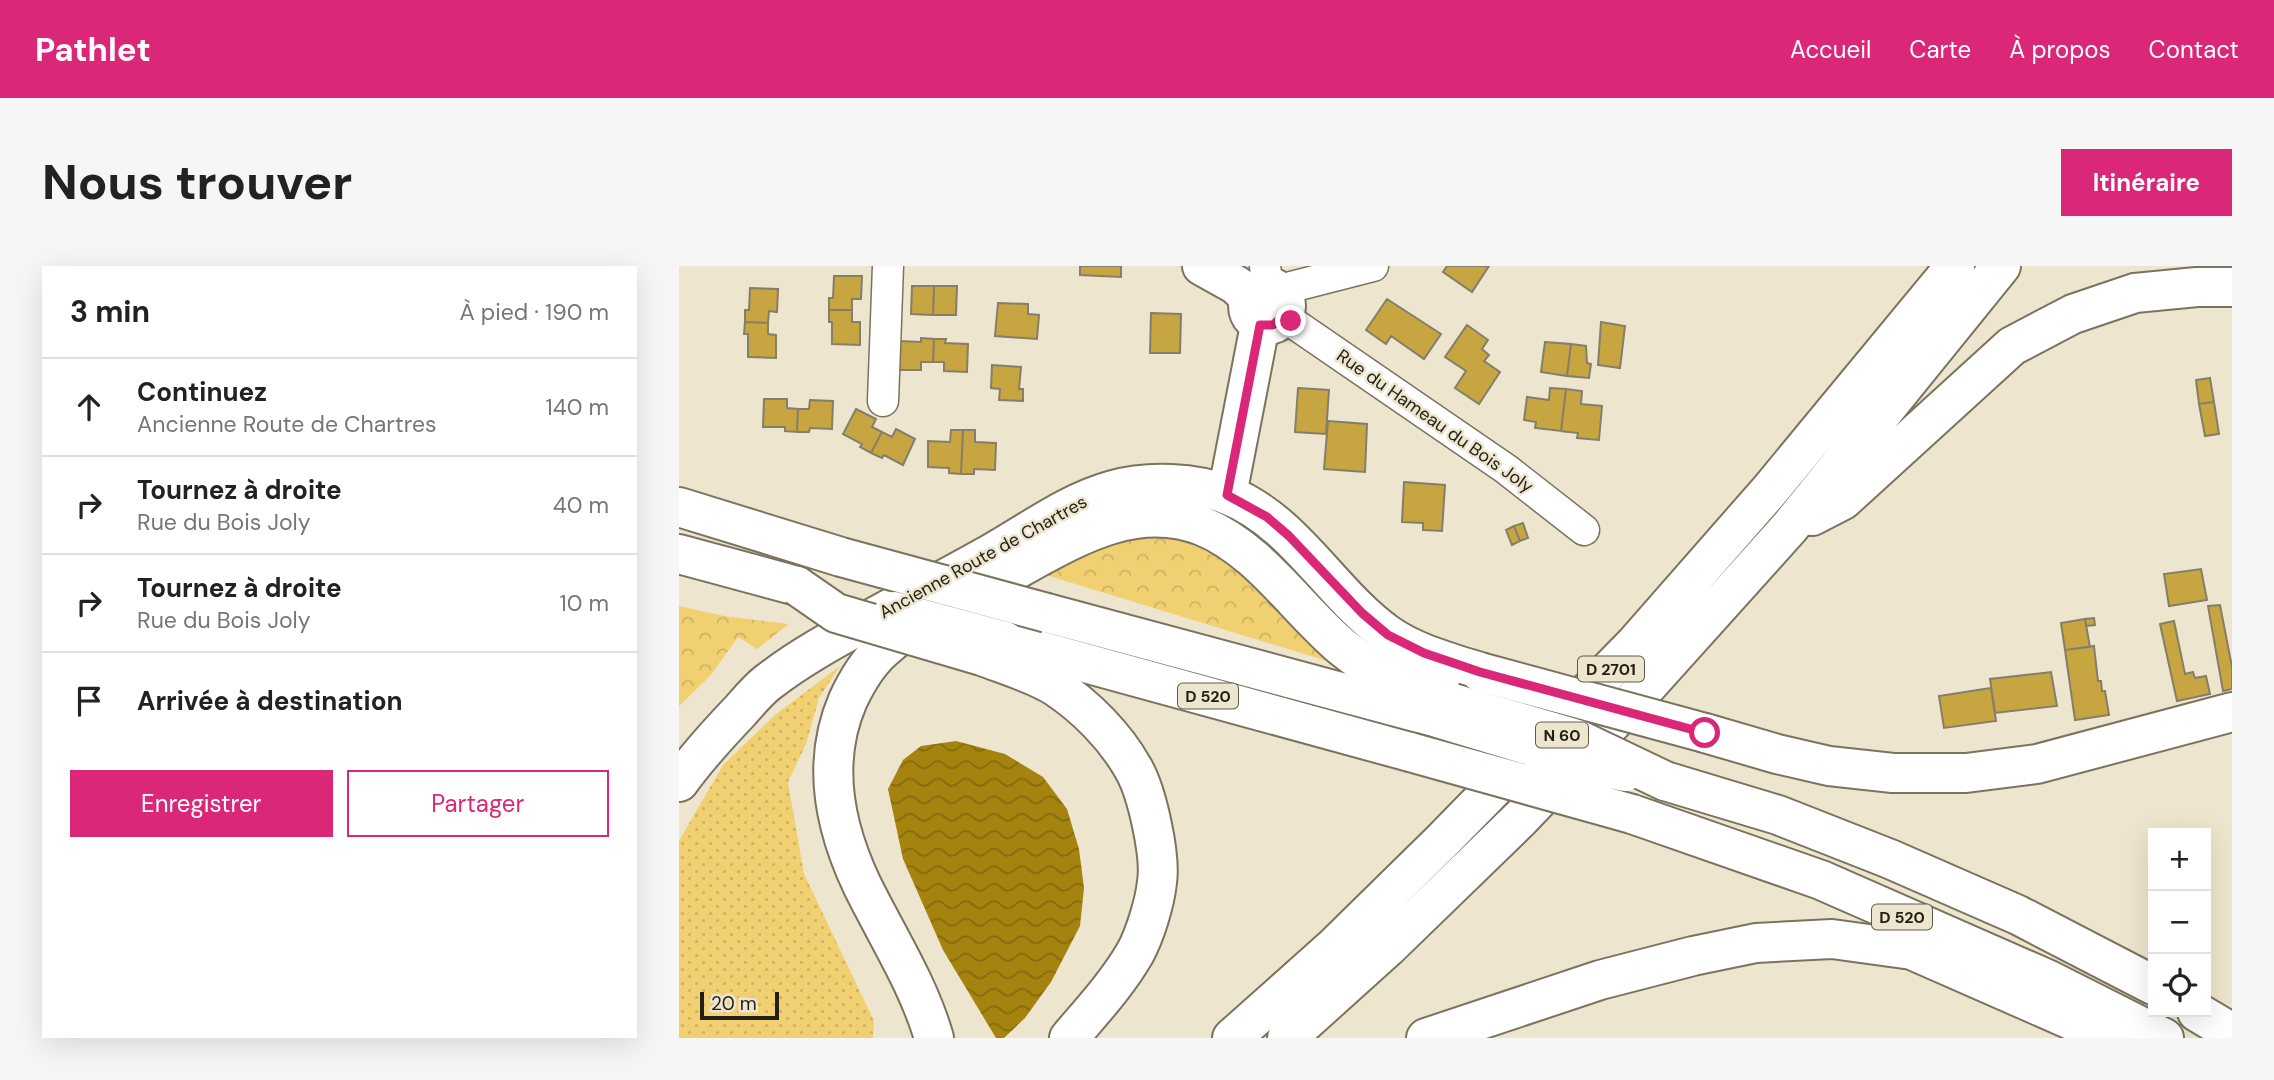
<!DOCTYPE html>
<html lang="fr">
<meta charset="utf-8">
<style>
body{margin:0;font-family:"DM Sans",sans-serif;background:#f6f6f6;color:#222}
.controls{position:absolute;right:21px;bottom:21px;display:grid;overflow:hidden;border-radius:0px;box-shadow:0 7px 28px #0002}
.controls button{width:63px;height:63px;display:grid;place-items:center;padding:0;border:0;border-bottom:2px solid #e0e0e0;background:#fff;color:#222;font:35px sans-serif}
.scale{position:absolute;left:21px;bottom:18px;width:79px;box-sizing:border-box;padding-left:7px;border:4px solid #221f16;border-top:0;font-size:19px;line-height:24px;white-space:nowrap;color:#221f16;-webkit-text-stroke:5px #eee5ce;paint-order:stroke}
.stop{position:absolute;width:21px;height:21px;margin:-16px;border:5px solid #db2777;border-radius:50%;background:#fff}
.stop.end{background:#db2777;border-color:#fff;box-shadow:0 2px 7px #0008}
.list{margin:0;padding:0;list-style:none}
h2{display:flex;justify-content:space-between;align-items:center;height:91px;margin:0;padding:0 28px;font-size:30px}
h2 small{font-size:23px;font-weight:400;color:#767676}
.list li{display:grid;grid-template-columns:46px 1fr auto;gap:21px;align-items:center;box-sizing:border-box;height:98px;padding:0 28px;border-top:2px solid #e0e0e0}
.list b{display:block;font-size:26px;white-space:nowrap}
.list p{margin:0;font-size:23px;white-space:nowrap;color:#767676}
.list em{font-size:23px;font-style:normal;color:#767676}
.actions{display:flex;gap:14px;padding:21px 28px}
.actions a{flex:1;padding:16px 0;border:2px solid #db2777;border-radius:0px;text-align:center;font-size:24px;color:#db2777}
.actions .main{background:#db2777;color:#fff}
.icon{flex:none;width:38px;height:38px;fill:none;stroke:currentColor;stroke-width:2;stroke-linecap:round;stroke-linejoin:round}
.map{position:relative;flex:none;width:1553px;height:772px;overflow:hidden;border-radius:0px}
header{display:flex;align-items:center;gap:42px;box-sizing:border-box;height:98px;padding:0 35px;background:#db2777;color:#fff}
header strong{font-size:33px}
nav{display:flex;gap:38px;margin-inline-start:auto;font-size:24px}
.intro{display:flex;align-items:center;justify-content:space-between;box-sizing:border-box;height:168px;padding:0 42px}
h1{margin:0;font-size:49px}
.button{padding:18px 32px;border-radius:0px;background:#db2777;color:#fff;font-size:24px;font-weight:700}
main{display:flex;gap:42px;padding:0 42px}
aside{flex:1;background:#fff;border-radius:0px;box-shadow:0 7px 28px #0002}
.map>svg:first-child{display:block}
.green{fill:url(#green-dots)}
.forest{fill:url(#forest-crowns)}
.water{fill:url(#water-waves)}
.building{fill:#c7a540;stroke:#857e69;stroke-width:2}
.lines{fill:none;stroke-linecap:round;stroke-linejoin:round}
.street-casing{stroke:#7b735f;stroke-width:33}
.secondary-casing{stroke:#7b735f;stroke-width:42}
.primary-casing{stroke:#7b735f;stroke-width:42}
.highway-casing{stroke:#7b735f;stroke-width:42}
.street{stroke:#fff;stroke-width:30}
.secondary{stroke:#fff;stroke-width:38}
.primary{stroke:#fff;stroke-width:38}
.highway{stroke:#fff;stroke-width:38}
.secondary-bridge-casing{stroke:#7b735f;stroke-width:42;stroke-linecap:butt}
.primary-bridge-casing{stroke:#7b735f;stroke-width:42;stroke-linecap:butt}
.highway-bridge-casing{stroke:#7b735f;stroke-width:42;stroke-linecap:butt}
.secondary-bridge{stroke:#fff;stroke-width:38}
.primary-bridge{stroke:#fff;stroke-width:38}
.highway-bridge{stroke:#fff;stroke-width:38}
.route{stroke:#db2777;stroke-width:9}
.labels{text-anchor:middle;stroke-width:5;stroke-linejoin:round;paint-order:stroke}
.shield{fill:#eee5ce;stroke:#5f5a4d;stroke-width:2}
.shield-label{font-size:16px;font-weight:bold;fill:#221f16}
.street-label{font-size:18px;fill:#221f16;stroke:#eee5ce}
</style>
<header>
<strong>Pathlet</strong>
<nav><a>Accueil</a><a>Carte</a><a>À propos</a><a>Contact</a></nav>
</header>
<div class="intro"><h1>Nous trouver</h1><a class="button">Itinéraire</a></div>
<main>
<aside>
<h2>3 min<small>À pied · 190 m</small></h2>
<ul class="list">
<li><svg class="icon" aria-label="ahead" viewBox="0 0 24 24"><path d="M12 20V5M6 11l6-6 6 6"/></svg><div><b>Continuez</b><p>Ancienne Route de Chartres</p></div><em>140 m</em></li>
<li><svg class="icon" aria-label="right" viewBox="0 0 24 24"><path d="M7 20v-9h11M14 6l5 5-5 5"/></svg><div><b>Tournez à droite</b><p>Rue du Bois Joly</p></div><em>40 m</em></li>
<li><svg class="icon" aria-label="right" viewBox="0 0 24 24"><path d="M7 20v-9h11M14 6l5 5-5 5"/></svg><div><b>Tournez à droite</b><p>Rue du Bois Joly</p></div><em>10 m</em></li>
<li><svg class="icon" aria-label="arrive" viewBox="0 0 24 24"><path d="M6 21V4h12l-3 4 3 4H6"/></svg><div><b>Arrivée à destination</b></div></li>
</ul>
<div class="actions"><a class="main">Enregistrer</a><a>Partager</a></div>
</aside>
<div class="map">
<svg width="1553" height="772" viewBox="0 0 1553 772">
<defs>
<pattern id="green-dots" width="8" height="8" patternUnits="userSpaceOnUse" patternTransform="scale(1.75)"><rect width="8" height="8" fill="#f1d072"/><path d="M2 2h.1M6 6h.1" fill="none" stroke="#ceb262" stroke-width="1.8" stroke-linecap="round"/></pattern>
<pattern id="forest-crowns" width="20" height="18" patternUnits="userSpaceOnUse" patternTransform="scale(1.75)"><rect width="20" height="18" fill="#f1d072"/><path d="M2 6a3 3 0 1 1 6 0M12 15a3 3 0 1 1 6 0" fill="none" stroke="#ceb262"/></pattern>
<pattern id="water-waves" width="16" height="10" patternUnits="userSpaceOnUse" patternTransform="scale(1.75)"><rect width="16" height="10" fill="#a4830e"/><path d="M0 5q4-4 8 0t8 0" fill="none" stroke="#856b0d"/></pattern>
</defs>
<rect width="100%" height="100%" fill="#eee5ce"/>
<path class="green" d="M161,400L140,432L127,478L109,516L125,608L195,755L194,772H0V575L44,499L97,448Z"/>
<path class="forest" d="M485,265L566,304L648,395L367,309L434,274Z
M0,340L45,350L110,358L78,383L59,371L31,410L0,440Z"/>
<path class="water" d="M277,475L326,488L364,511L388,543L400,583L405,622L401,660L372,716L346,752L325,772H317L264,684L224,593L209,523L224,494L242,480Z"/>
<path class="building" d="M401,0H442V11L401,9Z
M768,0H810L793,26L764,6Z
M155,10H183L182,33H173V44H150V32H154Z
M233,20H255L254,49L232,48Z
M255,20H278L277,49H254Z
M71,22L99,23L98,46L90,45L89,57L66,56V44H70Z
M708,33L762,68L745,93L712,70L707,78L687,64Z
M319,37L349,38V48L360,49L358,73L316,70Z
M150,44H173V56H181V79L153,78V56H150Z
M472,47L502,48L501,87H471Z
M66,56L89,57V68L97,69V92L69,91V68H65Z
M922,56L946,60L941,102L919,99Z
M788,59L809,74L803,83L810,89L805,95L821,106L800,138L776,122L787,105L766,91Z
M242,72L255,73L254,96H242V104H219L220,75L242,76Z
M255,73H267L266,77L289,78L288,106L265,105V96H254Z
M866,76L892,78L888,110L862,106Z
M892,78L907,80L908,97L912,98L910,112L888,110Z
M313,99L342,101L340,123H344V135L320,134L321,123L312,122Z
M1531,112L1535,136L1520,138L1517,114Z
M619,122L650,124L647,168L616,166Z
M871,122L887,123L882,165L856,162L857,156L845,154L848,131L870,134Z
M887,123L903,125L902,138L923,140L920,174L898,172L899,167L882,165Z
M85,133H108V142L119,143L118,166L106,165V161H84Z
M131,134L154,135L153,163L131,162L130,166H118L119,143H130Z
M1535,136L1540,168L1526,170L1520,138Z
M177,143L197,153L193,161L203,166L192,187L181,181L183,178L164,168Z
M649,155L688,158L686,206L645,203Z
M217,163L236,173L224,199L205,189L203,192L192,187L203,166L213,171Z
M272,164H284L282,208L270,207V202L249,201V175L271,176Z
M284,164H296V176L317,177L316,204L295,203V208H282Z
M725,216L766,219L763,265L744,264V257L723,256Z
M844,257L849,272L841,275L835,260Z
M835,260L841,275L833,279L827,264Z
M1522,303L1528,334L1490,340L1485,308Z
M1541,339L1553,401V423L1544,425L1529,340Z
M1415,352L1416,359L1407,360L1406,353Z
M1406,353L1411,381L1386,384L1382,357Z
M1495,355L1506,408L1514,406L1516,412L1527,410L1531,428L1498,435L1481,358Z
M1415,380L1419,415H1422L1423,425H1426L1430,449L1396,454L1386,384Z
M1372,406L1378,440L1316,447L1311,413Z
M1312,422L1317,455L1265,462L1260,430Z"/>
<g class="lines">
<defs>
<path id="street" d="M586,0L589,21
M603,28L612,21L694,0
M604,50L827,203L905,264
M204,135L209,0"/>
<path id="secondary" d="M523,0L557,19L570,31
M569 40a19 19 0 1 1 38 0a19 19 0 1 1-38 0Z
M548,229L581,59
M1026,467L1098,488L1150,500L1214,507H1287L1358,498L1553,446
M0,516C19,490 40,467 62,444C70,435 78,425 88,417C120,392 155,373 192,353C232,331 272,310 313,287C352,265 390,236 434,224C469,214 516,216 549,229C616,256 651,327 708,368C735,387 769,396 801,406"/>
<path id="primary" d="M0,241L162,291
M0,288L118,320
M368,347L762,453
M326,375L731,486
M986,515L1099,549L1211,593L1339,649L1474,719
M953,548L1142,614L1370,714L1485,772
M1518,746L1553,767"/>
<path id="highway" d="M1133,250L1164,234L1333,80L1394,48L1456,27L1518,21H1553
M303,390C326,399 357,408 377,421C407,441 436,470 454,502C468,525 482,590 478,616C476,636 466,669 456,687C438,718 413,745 390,772
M255,772C239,717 208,670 183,619C155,560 142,496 169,434C177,417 188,398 202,385C240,350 293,327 338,303C395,272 456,234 523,260C580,283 617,342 663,381C700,411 729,424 774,437
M553,772L654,682L762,576L956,378L1091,224L1276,0
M608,772L708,682L841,553L967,421L1110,262L1322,0
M747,772L921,714L1014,690L1077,677L1153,673L1233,684L1433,772"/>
</defs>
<use href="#street" class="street-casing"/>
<use href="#secondary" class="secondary-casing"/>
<use href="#primary" class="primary-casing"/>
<use href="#highway" class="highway-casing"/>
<use href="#street" class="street"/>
<use href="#secondary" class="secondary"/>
<use href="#primary" class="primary"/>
<use href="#highway" class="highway"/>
<defs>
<path id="secondary-bridge" d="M801,406L1026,467"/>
<path id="primary-bridge" d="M162,291L368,347
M215,345L326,375
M762,453L914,499L946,506
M731,486L953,548"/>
<path id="highway-bridge" d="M118,320L157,347L303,390
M774,437L898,473L986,515"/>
</defs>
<use href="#secondary-bridge" class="secondary-bridge-casing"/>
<use href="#primary-bridge" class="primary-bridge-casing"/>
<use href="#highway-bridge" class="highway-bridge-casing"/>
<use href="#secondary-bridge" class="secondary-bridge"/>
<use href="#primary-bridge" class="primary-bridge"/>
<use href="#highway-bridge" class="highway-bridge"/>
</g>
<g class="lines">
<path class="route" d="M612,55L604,50L594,59H581L548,229L588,251L610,270L683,347L709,369L745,387L801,406L1026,467"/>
</g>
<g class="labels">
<g class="shield">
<rect x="899" y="390.5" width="66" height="25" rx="5"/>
<rect x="499" y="417.5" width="60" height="25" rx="5"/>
<rect x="857" y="456.5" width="52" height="25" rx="5"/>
<rect x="1193" y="638.5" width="60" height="25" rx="5"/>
</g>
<g class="shield-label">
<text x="932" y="409">D 2701</text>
<text x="529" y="436">D 520</text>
<text x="883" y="475">N 60</text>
<text x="1223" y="657">D 520</text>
</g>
<g class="street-label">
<text transform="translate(756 155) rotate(35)" y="6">Rue du Hameau du Bois Joly</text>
<text transform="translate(304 291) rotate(-29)" y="6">Ancienne Route de Chartres</text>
</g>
</g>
</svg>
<div class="controls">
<button>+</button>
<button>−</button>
<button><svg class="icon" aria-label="locate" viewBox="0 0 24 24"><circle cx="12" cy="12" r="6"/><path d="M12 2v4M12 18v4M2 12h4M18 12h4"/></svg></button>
</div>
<div class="scale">20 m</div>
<div class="stop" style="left:1026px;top:467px"></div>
<div class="stop end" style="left:612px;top:55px"></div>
</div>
</main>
